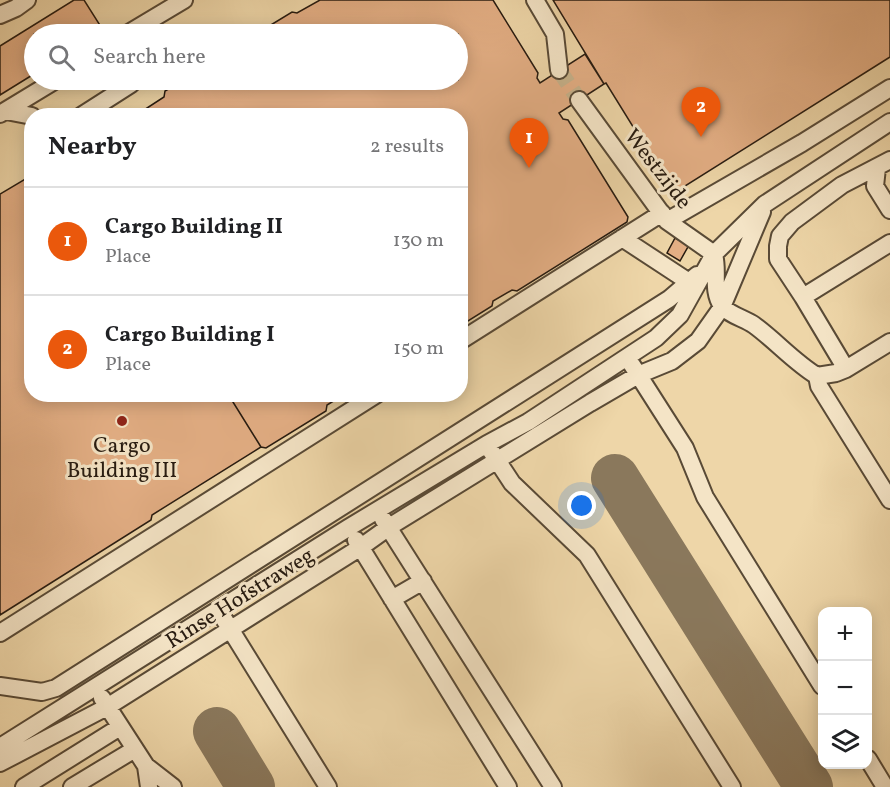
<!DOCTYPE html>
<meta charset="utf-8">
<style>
body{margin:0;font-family:Vollkorn,serif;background:#f6f6f6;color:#202124}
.controls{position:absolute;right:18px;bottom:18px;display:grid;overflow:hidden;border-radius:12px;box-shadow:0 3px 15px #0003}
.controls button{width:54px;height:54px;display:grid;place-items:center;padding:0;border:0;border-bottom:2px solid #e0e0e0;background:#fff;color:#202124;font:30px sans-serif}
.you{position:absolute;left:582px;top:506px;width:21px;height:21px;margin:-15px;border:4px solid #fff;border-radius:50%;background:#1a73e8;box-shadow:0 0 0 9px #1a73e833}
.badge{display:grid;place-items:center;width:39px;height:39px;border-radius:50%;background:#ea580c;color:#fff;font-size:20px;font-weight:700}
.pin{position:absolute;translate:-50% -50px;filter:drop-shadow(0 2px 3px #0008)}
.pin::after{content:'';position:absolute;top:32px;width:21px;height:18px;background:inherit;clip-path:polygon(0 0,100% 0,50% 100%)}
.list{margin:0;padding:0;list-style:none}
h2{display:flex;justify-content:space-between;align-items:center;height:78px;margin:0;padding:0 24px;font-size:26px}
h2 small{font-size:20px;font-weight:400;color:#757577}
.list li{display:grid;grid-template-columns:39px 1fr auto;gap:18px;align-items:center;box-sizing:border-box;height:108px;padding:0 24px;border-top:2px solid #e0e0e0}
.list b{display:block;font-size:22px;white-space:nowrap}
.list p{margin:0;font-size:20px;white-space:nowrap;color:#757577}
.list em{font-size:20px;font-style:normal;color:#757577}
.icon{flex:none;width:33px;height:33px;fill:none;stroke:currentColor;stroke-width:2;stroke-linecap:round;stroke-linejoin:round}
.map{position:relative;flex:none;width:890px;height:787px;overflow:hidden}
.search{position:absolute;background:#fff;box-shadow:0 3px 15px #0003;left:24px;top:24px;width:444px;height:66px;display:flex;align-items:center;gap:15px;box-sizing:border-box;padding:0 21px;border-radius:33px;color:#757577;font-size:22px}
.panel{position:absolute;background:#fff;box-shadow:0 3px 15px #0003;left:24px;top:108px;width:444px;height:294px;border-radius:24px}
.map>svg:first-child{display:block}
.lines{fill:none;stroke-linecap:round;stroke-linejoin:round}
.taxiway{stroke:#8a785c;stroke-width:48}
.building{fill:#e3ae84;stroke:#271b10;stroke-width:1.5}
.minor-tunnel{stroke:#c6b18a;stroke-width:16;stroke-dasharray:16 8;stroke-linecap:butt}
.minor-casing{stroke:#594a36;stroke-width:20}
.minor{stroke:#f4e4c6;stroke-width:16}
.poi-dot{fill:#8f2418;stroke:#f4e4c6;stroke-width:2}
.labels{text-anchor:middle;stroke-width:6;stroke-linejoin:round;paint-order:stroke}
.street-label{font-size:22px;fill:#271b10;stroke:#f4e4c6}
.poi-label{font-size:22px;fill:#271b10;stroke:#f4e4c6}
</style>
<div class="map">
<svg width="890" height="787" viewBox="0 0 890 787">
<rect width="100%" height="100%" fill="#eed6a8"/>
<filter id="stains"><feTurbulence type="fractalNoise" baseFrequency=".00333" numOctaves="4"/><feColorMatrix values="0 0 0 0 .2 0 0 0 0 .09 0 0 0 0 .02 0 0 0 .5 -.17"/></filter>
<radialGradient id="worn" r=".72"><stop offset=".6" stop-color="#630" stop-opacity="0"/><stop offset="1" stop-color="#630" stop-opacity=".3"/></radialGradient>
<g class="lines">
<path class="taxiway" d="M615,478L809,787
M217,731L251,787"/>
</g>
<path class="building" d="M74,0H84L103,30L97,34H34V74L0,95V46Z
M320,0H493L538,73L537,78L540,83L585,54L604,84L559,113L563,119L568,120L628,217L627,222L517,291L512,290L493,301L492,306L460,326V116H126L131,112L135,113L144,110L164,97L165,91L184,80H458V34H256L292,12L297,13Z
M553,0H890V57L674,193L606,83L604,84Z
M32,175V394H228L261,447L152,515L151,520L0,615V194Z
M675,238L689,245L680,261L667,253Z
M228,394H345L327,405L326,411L266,448L261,447Z"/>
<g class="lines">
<path class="minor-tunnel" d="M559,70L579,100"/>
<defs>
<path id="minor" d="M535,0L555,34L559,70
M0,15L16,8L27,0
M127,34L184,0
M579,100L667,221L714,254
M6,111L32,116
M0,114L56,80
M81,116L131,84L132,80
M877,168L875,186L890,210
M667,221L802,143L890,88
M622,238L689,282
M714,255C719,271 711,290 722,306C728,314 745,319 754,325C776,341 794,362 817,376L819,386L890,500
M803,297L890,243
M460,341L662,213
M632,365L685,448L705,497L822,686
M846,369L803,297L778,259V246L780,236L792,222L842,185L890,160
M817,376L836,373L846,369L890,342
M491,451L512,483L587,555L732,787
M383,519L553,787
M356,540L508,787
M392,599L423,581
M224,619L328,787
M0,633L377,394
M0,686L42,692L56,688L669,299L697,275
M102,698L146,766L173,787
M0,747L348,528L487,444L528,422L656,338L680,315L714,254L765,204L890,122
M868,759L885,787
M0,763L107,707L361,547L389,527L590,403L638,375L672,361L698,341L722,307L762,212
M146,766L149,787
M24,787L120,727
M72,787L135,749"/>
</defs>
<use href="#minor" class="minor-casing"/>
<use href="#minor" class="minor"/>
</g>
<circle class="poi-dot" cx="122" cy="421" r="6"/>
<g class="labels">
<g class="street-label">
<text transform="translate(659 168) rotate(52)" y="8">Westzijde</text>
<text transform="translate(239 597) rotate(-32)" y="8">Rinse Hofstraweg</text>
</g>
<g class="poi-label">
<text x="122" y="452">Cargo<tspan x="122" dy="25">Building III</tspan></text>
</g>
</g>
<rect width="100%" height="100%" filter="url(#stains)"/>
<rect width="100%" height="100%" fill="url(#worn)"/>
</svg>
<div class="controls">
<button>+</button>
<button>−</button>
<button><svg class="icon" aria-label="layers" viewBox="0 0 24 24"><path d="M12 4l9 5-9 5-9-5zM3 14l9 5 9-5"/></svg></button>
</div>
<div class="you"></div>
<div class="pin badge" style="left:529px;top:168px">1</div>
<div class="pin badge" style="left:701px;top:137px">2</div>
<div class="search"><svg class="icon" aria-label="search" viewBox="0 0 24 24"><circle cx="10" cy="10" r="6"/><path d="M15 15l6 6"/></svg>Search here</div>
<section class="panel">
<h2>Nearby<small>2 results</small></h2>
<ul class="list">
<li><span class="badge">1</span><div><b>Cargo Building II</b><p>Place</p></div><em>130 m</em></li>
<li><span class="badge">2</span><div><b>Cargo Building I</b><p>Place</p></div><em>150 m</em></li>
</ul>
</section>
</div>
